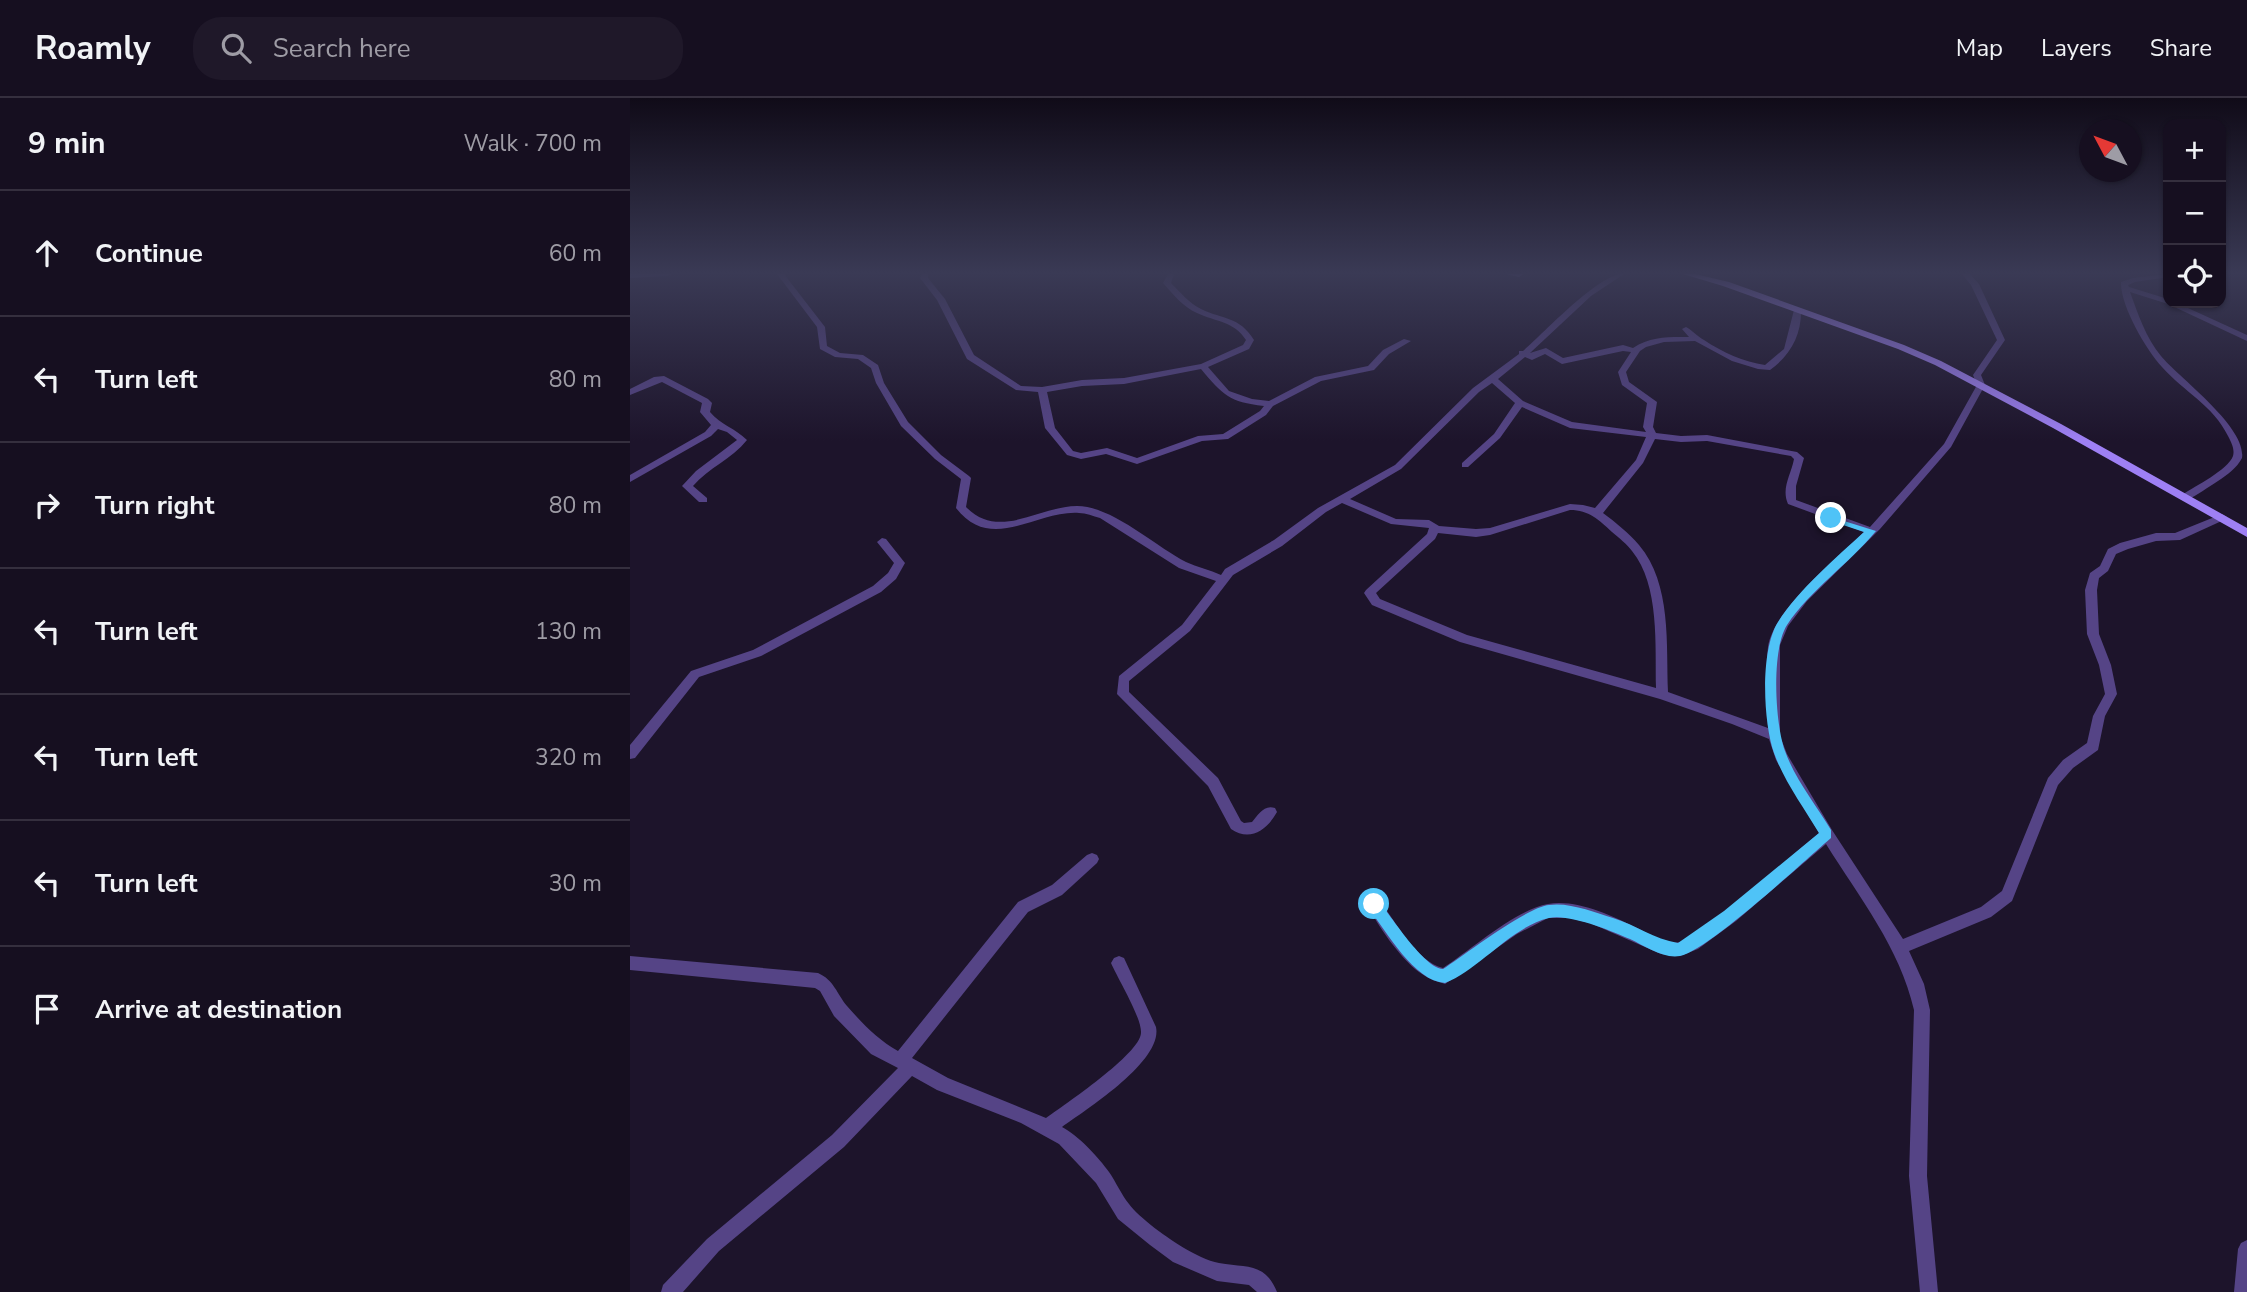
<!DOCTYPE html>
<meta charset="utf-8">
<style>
body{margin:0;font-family:"Nunito Sans",sans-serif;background:#1f1829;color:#f1f3f6}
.controls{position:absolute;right:21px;top:21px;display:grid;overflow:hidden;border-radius:14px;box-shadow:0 2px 5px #0004}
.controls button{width:63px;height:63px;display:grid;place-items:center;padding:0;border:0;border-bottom:2px solid #352f3e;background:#160f20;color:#f1f3f6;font:35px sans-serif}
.compass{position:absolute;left:1449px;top:21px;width:63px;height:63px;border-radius:50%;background:#160f20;box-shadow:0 2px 5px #0004;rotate:311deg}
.stop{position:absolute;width:21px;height:21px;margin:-16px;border:5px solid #4fc3f7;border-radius:50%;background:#fff}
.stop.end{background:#4fc3f7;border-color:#fff;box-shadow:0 2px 7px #0008}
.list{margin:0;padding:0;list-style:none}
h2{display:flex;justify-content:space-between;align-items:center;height:91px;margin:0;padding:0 28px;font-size:30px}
h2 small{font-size:23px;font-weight:400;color:#9e9ca5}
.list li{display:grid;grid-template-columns:46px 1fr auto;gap:21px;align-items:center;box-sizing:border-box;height:126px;padding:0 28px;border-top:2px solid #352f3e}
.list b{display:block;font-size:26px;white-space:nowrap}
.list em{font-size:23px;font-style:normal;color:#9e9ca5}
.icon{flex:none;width:38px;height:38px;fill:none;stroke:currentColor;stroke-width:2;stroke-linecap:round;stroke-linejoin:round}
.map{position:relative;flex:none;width:1617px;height:1194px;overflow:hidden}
header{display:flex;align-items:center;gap:42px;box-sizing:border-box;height:98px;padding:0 35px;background:#160f20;border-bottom:2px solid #352f3e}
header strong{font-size:33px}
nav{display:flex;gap:38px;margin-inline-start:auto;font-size:24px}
.search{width:490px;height:63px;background:#1f1829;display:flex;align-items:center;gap:18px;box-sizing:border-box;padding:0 24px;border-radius:28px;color:#9e9ca5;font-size:26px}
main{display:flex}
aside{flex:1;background:#160f20}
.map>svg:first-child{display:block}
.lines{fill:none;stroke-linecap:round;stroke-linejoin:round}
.street{fill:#554486;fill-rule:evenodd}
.secondary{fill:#9e80f4;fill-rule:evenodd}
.route{fill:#4fc3f7}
</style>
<header>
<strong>Roamly</strong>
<div class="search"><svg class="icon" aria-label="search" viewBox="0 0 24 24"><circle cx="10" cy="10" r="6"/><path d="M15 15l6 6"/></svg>Search here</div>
<nav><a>Map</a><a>Layers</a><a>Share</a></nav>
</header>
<main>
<aside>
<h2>9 min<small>Walk · 700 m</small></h2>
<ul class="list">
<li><svg class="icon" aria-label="ahead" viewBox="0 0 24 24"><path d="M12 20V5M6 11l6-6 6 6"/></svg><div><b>Continue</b></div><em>60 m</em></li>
<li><svg class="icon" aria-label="left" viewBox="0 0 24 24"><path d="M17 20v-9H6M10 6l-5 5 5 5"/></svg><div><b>Turn left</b></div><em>80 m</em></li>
<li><svg class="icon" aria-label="right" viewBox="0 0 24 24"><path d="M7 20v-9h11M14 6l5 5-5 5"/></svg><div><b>Turn right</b></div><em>80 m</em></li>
<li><svg class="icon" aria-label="left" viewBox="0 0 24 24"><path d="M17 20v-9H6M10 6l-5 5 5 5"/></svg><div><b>Turn left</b></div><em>130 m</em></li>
<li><svg class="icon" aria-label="left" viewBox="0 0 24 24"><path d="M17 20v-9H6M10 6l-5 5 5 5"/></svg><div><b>Turn left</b></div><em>320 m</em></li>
<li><svg class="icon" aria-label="left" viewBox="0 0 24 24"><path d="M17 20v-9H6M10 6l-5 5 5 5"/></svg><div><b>Turn left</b></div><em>30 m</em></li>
<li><svg class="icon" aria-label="arrive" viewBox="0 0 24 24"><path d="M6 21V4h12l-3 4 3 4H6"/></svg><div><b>Arrive at destination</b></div></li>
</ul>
</aside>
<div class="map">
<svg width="1617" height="1194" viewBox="0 0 1617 1194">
<rect width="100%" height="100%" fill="#1d142b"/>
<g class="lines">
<path class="street" d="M0,176H42L38,178L0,180Z
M147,176H154L195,229L197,248L210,255L233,257L248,267L254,285L278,324L311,357L339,378L341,380L336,409C369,443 409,408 447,408C482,408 525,448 556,464C567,469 580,472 591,477L595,471L644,442L688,410L765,367L843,290L889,256V253H893C914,235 970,174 994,176L961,198L900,255L916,250L933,260L993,247L1003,250C1021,238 1039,239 1059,239L1052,231L1056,229C1062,232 1067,238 1074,242C1092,254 1114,264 1135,267L1154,251L1164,212L1171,210C1172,236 1161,257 1140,272L1128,271L1102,263L1065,243L1034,244L1016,249L1010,253L996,274L999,284L1027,304L1023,329L1026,335L1051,338L1077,337L1167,354L1174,360L1166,388V402L1240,429L1314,346L1347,287L1343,277L1367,242L1341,187L1332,176H1340L1349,186L1375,242L1351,277L1355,287L1321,349L1250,431L1177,503L1158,528L1150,547V638L1157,656L1202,732L1273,841L1351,809L1372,793L1418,680L1433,662L1457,645L1463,618L1475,596L1469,567L1457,536L1455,492L1460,475L1470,468L1478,451L1490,445L1526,435H1545L1592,416L1597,419L1596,421L1550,442L1526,443L1498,451L1486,456L1478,473L1469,480L1467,492L1469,536L1481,567L1487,596L1475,618L1468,652L1443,670L1428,687L1382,803L1361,819L1279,853L1294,886L1300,912L1297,1078L1308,1194H1290L1279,1078L1284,912C1270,850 1229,799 1196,746L1106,823L1068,851L1050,858L1031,856L960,825L939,820H918L887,836L815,886C805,883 797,880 789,874C770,860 747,827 737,806L739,801L744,799L749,801C764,822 787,864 813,870C842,851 885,812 918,806C946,801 980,817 1005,829C1019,835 1034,848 1050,844C1063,840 1076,829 1086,821C1122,794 1155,763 1189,735L1146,662L1139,641L1102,626L1030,601L830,544L742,507L734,495L736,492L797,436L799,430L761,426L712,405L696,414L652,448L603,477L560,533L499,583V594L588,680L611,723L614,725L622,724C628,717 634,706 645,710L647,714C637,732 620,744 601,731L578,688L487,596L489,578L552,527L586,483L549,470L470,420C463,418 456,415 449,415C406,412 362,456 326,410L331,381L305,361L271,328L246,285L241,270L228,261L205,259L190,251L187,229ZM993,253L1001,254L988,274L992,287L1017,305L1013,329L1016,334L942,324L893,303L868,281L895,259L902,262L915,256L932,266ZM862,285L885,305L864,336L832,365V369H838L870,340L892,309L940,330L1016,339L1006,362L965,410L953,407L940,406L860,430L846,431L809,428L799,422L766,421L720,401L771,371L849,294ZM1025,341L1051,344L1077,343L1161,358L1164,361C1161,377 1151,390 1158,406L1234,434C1207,460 1143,512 1138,549C1135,573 1138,605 1138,630L1038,594C1036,547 1042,486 1009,447C999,435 985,424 973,415L1013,365ZM940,412C959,412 969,422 982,434C989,440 997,446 1002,453C1030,487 1025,549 1026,590L837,537L750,501L746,495L805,441L808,435L846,439L860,437Z
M292,176H298V180L315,201L344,257L391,288L412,289L452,282L494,280L571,266L613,247L616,242C604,223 586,224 567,215C553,209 543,196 533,185L538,176H544L541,185C550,194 559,205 571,211C594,222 609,218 624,242L619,251L578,269L599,293L622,301L639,303L685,279L738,268L753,252L774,241L781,243L759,256L744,272L691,283L643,308L636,317L598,341L572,343L507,366L476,356L451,361L437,357L415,330L408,294L386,292L337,261L307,202L290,180ZM571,271C593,297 599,304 634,308L630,313L593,336L568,338L507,360L477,350L451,355L443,353L425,330L417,294L452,288L494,286Z
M1538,176V179L1505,184L1498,187L1499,189L1538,201V205H1547L1617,237V243L1538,206L1500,194C1508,216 1516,240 1531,258C1548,279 1617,329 1612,360C1607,370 1597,377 1588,383C1578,389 1567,398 1556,402L1551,399L1552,397C1565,388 1598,372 1603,358C1605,351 1601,344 1598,338C1583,307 1554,294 1532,269C1516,252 1490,207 1491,184L1503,180Z
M34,278L78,301L82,305L80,314C91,327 105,330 117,342C102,361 78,370 63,388L77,400V404H69L52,388L66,373L107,342L97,334L88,331L81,338L0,384V377L75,334L81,327L70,314L72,305L32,284L0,297V291L24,279Z
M252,440L256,441L275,465L266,481L251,494L131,558L69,579L5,660L0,661V647L61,573L123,552L243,488L258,475L264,465L247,444Z
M462,755L467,757L469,761L467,765L432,797L398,814L282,960L318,980L416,1020C434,1007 510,956 511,935C512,920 488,881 481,865L484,860L489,858L494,860L526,929C533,963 457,1011 432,1029C448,1037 469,1060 479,1074C486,1084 491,1096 499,1106C508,1119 540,1142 554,1150C564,1156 578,1163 589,1165C616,1170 635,1164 647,1194H627L619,1187L587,1183L543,1164L520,1147L488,1121L466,1085L429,1046L391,1025L307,992L282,978L214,1049L89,1153L53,1194H31L33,1187L77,1141L202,1037L268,970L241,956L204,918L190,893L185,890L0,872V858L188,875C204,882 207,896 217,908C232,925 248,942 268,953L388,804L422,787L457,757Z
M1617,1142V1194H1604L1608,1151L1611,1145Z"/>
<path class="secondary" d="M876,176H893L889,179Z
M1053,176H1065L1099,184L1274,247L1311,263L1431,326L1617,430V439L1423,330L1305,267L1268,251L1093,188Z"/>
</g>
<linearGradient id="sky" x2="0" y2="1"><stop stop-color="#100b18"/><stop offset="0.51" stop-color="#3a3a55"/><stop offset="1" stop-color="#3a3a55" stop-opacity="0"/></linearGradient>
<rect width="1617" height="343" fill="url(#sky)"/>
<path class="route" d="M1198,418L1246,433C1219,466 1181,491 1157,527C1141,552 1145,626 1155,653C1165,681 1186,707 1201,732V740C1174,763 1078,853 1050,858C1033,861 1015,848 1000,841C982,833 938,815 919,820C881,829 850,871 815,885C784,883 757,834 739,811V802H748C761,818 794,870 813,871C834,857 897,809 919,807C939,804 964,814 983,820C1006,827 1024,841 1048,845L1094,813L1189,735C1174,710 1154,683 1144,655C1133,624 1130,552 1148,524C1168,492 1207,459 1234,434L1198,422Z"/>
</svg>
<div class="controls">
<button>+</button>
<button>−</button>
<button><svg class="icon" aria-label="locate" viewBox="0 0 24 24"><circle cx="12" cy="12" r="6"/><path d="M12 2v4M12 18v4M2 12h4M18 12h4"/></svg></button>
</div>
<svg class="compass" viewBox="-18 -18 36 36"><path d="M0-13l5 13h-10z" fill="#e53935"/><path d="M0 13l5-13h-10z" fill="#9e9ca5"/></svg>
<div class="stop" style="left:744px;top:806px"></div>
<div class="stop end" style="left:1201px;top:420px"></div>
</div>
</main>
